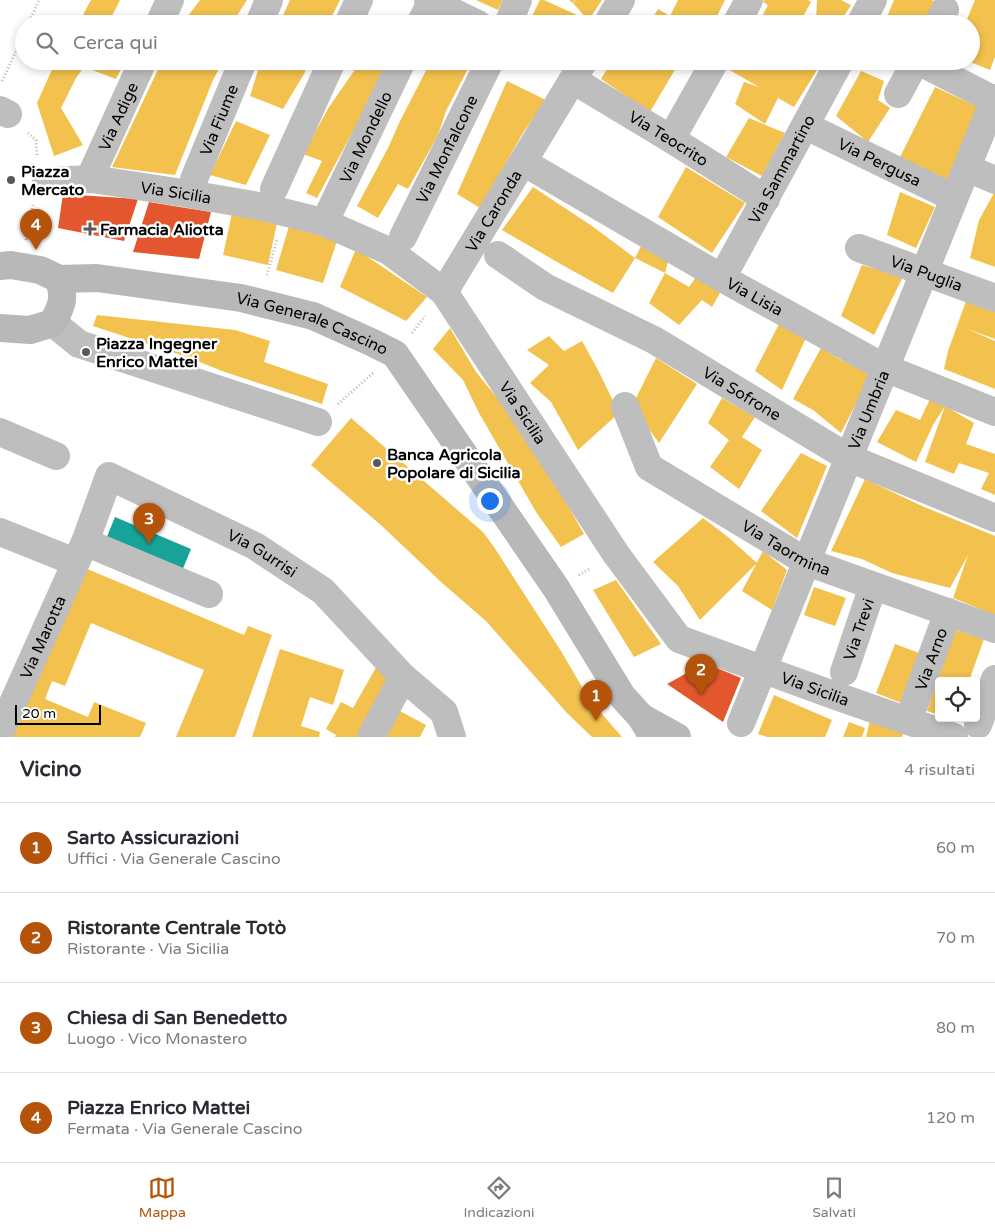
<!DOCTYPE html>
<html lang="it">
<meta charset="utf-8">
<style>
body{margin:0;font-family:"Varela Round",sans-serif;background:#f2f2f3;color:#2b2b33}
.controls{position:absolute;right:15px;bottom:15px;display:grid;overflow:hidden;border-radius:5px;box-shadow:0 2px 8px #0003}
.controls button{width:45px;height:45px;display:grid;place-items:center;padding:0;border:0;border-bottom:1px solid #e1e1e2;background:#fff;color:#2b2b33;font:25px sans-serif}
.scale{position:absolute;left:15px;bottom:12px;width:86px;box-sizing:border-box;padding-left:5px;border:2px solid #000;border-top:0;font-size:14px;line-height:18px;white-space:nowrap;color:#000;-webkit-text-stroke:4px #fff;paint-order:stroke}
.you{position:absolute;left:489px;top:500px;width:18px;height:18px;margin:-12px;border:4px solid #fff;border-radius:50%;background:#1a73e8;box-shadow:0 0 0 8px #1a73e833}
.badge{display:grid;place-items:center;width:32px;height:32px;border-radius:50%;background:#b45309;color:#fff;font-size:16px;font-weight:700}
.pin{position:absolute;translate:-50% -41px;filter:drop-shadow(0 1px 2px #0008)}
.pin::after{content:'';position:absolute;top:26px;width:18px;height:15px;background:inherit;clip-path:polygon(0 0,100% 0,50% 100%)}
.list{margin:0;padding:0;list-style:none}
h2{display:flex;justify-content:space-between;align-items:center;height:65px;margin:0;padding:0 20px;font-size:21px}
h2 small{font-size:16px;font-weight:400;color:#7c7c81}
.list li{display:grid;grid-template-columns:32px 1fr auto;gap:15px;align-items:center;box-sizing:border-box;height:90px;padding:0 20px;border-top:1px solid #e1e1e2}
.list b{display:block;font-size:19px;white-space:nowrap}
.list p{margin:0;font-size:16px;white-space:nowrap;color:#7c7c81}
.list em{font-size:16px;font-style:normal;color:#7c7c81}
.icon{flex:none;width:28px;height:28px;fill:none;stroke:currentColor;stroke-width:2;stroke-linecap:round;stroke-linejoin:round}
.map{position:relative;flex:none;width:995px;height:737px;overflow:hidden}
.search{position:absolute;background:#fff;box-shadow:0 2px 8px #0003;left:15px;right:15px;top:15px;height:55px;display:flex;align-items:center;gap:12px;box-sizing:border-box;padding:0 18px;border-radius:28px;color:#7c7c81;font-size:19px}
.sheet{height:425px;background:#fff}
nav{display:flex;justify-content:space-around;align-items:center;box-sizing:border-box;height:70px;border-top:1px solid #e1e1e2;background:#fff;font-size:14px;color:#7c7c81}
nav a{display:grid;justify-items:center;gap:2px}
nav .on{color:#b45309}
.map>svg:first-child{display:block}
.homes{fill:#f2c14e}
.shops{fill:#e4572e}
.public{fill:#17a398}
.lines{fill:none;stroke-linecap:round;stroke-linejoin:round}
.path{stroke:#b9b9b9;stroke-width:3;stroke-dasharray:1 2.5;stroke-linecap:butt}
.street{stroke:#bebebe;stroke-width:28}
.secondary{stroke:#b8b8b8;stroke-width:28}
.poi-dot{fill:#595959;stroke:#fff;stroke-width:2}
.labels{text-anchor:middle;stroke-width:5;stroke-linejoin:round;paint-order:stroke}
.street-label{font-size:16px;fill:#000;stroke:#fff}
.poi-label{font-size:16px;font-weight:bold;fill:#000;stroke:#fff;text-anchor:start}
</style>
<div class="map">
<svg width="995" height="737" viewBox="0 0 995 737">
<rect width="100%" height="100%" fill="#fff"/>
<path class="homes" d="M91,0H120L108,24L90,16L104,24H80L84,13Z
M200,0H247L235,19L234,24H182Z
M290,0H340L328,24H279Z
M476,0H503L498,10Z
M540,0H544L588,20L573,3L569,0H574L573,3L575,0H602L586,24H528Z
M678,0H725L713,24H649L658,9L670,16Z
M764,0H808L811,2L799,24H758L768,5L763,2Z
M817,0H841L851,5L839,24H820L816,22Z
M894,0H931L935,1L924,24H884Z
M975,0H995V57L990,70L968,61H971V24H965Z
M384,19L395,24H382Z
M57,61H125L116,79L84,67L76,78L61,108L83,145L54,156L37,103L54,65Z
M162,61H223L213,80L175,175L112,167Z
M261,61H310L304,74L283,109L250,96Z
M361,61H387L358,122L317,198L306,193L322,161L303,154L329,107Z
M431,61H472L446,111L438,135L408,189L398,184L378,218L357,206L388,148L400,121Z
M612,61H640L644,64L646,61H680L650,112L601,79Z
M729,61H804L817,70L794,107L778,98L765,124L735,104L744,82L759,87L726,68Z
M861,71L884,81L878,100L890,108L868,142L836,116Z
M507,81L546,100L523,133L480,208L457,194Z
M935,87L980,108L948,183L899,159Z
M749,118L785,133L762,176L726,157Z
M236,121L270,135L246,185L210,175Z
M686,167L745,203L712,253L658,217Z
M533,187L592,226L635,258L613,293L564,266L502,230Z
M900,192L935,207L916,248L887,235Z
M994,193L995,194V267L970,258L979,220Z
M232,213L277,223L268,265L223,255Z
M289,226L337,241L323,283L276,270Z
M641,246L668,262L665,273L689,287L696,277L721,291L712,307L702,300L679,325L649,303L665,273L635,258Z
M356,249L427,297L406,321L340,287Z
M862,265L903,277L874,335L841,316Z
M966,301L995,311V339L967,329L995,341V389L944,369L948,351Z
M97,315L235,330L270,341L264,362L328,384L322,404L222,371L190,358L93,326Z
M779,324L806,338L782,390L755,371Z
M450,328L476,372L498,399L563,497L584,534L561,547L536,512L479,413L463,380L433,349Z
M549,336L564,351L582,341L597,368L619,413L578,450L551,402L530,383L549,365L527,350Z
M821,348L839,359L871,374L841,433L813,410L793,399Z
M656,358L697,384L659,443L632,406Z
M722,398L755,417L742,437L762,450L739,489L710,467L729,440L708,423Z
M930,399L945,406L974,423L966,444L995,454V495L981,489L989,473L959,463L954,474L925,462L945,406L933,425L916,462L877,442L896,410L920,420Z
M351,418L483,532L494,547L561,651L589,699L622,737H592L567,713L486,621L441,582L382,526L311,465Z
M801,453L827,466L797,538L761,511Z
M865,479L922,506L995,536V615L953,598L968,555L950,588L892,573L862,559L831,551Z
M703,518L728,537L757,563L700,620L678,586L653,562Z
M763,551L787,570L772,610L742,591Z
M85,568L244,635L248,626L272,635L235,737H176L204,670L91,623L65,686L52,681L45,699L88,717L94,702L146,723L140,737H11Z
M616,580L661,644L634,657L593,590Z
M814,587L846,598L835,626L804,615Z
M955,630L984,639L969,681H939V715L927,711Z
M895,644L922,654L904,704L876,693Z
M280,649L344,670L333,705L310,697L301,726L320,732L319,737H252Z
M378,664L393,681L363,737H335L336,735L326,729L341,702L353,708Z
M774,695L832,720L825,737H767L758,734Z
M394,708L426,725L420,737H379Z
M871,716L905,728L902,737H866Z
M849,722L865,728L862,737H843Z"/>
<path class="shops" d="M63,194L138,199L124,241L58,228Z
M149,202L211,212L199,259L133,252Z
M705,663L741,678L723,722L667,684Z"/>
<path class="public" d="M115,517L191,549L182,571L106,539Z"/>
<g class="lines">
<path class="path" d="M28,24L39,0
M2,81L24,34
M28,133L36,140L37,156
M26,240L33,204
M267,275L277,240
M412,333L425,316
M338,404L373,373
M579,575L591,568"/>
<g class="street">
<path d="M428,0L478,24"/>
<path d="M159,24L170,0"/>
<path d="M259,24L269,0"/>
<path d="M348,24L359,0"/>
<path d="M420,24L432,0"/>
<path d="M508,24L518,0"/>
<path d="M607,24L621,0"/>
<path d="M736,24L749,0"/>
<path d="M860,24L873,0"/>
<path d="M938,24L945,10"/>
<path d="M918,61L994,100"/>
<path id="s1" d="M573,80L671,139L766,199"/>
<path d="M898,94L916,61"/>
<path d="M0,110L8,114"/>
<path id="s2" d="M806,126L954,198"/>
<path d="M671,139L715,61"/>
<path id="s3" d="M523,162L722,278L885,368L995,412"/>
<path d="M967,168L995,180"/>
<path id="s4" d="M93,171L143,61"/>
<path id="s5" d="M194,179L243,61"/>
<path id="s6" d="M46,181L92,179L183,193L259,206L323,222L389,251L444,292L616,554L679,639L836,696L954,737"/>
<path d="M274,189L332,61"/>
<path id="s7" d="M330,211L402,61"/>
<path id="s8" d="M403,237L490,61"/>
<path id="s9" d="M859,248L995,298"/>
<path id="s10" d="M498,255L545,287L654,340L849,458L995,518"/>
<path id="s11" d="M722,278L840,61"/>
<path id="s12" d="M444,292L584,61"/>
<path d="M53,323L79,344L318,422"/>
<path id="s13" d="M625,406L649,467L807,562L995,629"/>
<path d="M0,432L56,456"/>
<path d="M0,532L75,562"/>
<path d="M85,542L209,594"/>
<path id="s14" d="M844,672L873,586"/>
<path id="s15" d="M914,705L948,612"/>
<path id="s16" d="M741,723L995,98"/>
<path d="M978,725L995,679"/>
<path id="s17" d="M0,732L85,542L109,476L255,546L323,591L403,677L444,712L452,737"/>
<path d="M371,737L403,677"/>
</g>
<g class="secondary">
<path d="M0,266L11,265L40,270L59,279C65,300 62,304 53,323L30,330L0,328"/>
<path id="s18" d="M59,279L97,278L241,298L313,316L371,342L395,354L556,588L622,696L641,717L653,737"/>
<path d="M641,717L677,737"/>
</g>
</g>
<g class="poi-dot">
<circle cx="11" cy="180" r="5"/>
<path d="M87.5 221.5h5v5h5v5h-5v5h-5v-5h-5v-5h5z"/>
<circle cx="86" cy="352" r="5"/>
<circle cx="377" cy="463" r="5"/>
</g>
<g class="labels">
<g class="street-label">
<text dy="6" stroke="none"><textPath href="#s4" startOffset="60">Via Adige</textPath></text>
<text dy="6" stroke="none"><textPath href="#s5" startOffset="64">Via Fiume</textPath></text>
<text dy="6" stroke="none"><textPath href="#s7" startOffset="82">Via Mondello</textPath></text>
<text dy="6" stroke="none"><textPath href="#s1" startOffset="112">Via Teocrito</textPath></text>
<text dy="6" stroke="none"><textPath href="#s8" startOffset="98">Via Monfalcone</textPath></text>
<text dy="6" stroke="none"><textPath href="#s2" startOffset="82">Via Pergusa</textPath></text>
<text dy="6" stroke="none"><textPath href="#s11" startOffset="124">Via Sammartino</textPath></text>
<text dy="6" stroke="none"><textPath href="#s6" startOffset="131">Via Sicilia</textPath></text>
<text dy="6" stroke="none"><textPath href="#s12" startOffset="95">Via Caronda</textPath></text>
<text dy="6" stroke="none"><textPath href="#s9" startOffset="72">Via Puglia</textPath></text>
<text dy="6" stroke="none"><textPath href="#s3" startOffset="268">Via Lisia</textPath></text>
<text dy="6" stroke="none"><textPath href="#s18" startOffset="259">Via Generale Cascino</textPath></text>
<text dy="6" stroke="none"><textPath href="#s10" startOffset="281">Via Sofrone</textPath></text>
<text dy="6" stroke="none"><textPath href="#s16" startOffset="338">Via Umbria</textPath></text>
<text dy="6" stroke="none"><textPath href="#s6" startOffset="566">Via Sicilia</textPath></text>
<text dy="6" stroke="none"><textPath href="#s13" startOffset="225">Via Taormina</textPath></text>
<text dy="6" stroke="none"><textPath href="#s17" startOffset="450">Via Gurrisi</textPath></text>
<text dy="6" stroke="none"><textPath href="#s14" startOffset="45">Via Trevi</textPath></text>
<text dy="6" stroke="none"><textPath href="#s17" startOffset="104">Via Marotta</textPath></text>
<text dy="6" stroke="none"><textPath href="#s15" startOffset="49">Via Arno</textPath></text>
<text dy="6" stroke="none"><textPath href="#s6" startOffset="986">Via Sicilia</textPath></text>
</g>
<g class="poi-label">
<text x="21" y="177">Piazza<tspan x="21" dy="18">Mercato</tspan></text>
<text x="100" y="235">Farmacia Aliotta</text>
<text x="96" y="349">Piazza Ingegner<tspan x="96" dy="18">Enrico Mattei</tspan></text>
<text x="387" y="460">Banca Agricola<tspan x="387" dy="18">Popolare di Sicilia</tspan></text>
</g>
</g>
</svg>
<div class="controls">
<button><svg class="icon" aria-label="locate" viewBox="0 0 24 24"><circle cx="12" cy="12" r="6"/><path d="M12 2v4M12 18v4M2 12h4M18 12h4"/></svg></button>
</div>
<div class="scale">20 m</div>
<div class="you"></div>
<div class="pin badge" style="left:596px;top:721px">1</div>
<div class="pin badge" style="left:701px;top:695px">2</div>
<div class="pin badge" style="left:149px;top:544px">3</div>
<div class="pin badge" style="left:36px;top:250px">4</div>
<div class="search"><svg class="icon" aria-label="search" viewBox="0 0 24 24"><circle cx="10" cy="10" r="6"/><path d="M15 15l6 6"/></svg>Cerca qui</div>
</div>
<section class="sheet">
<h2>Vicino<small>4 risultati</small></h2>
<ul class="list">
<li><span class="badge">1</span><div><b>Sarto Assicurazioni</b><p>Uffici · Via Generale Cascino</p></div><em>60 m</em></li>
<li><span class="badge">2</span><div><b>Ristorante Centrale Totò</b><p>Ristorante · Via Sicilia</p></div><em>70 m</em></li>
<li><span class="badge">3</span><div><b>Chiesa di San Benedetto</b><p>Luogo · Vico Monastero</p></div><em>80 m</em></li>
<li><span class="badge">4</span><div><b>Piazza Enrico Mattei</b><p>Fermata · Via Generale Cascino</p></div><em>120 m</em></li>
</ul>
</section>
<nav>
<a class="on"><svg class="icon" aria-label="map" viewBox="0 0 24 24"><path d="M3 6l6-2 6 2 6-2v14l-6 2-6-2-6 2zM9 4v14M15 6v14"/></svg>Mappa</a>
<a><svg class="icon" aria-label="directions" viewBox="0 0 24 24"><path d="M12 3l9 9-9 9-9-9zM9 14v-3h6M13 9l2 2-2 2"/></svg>Indicazioni</a>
<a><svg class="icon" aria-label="saved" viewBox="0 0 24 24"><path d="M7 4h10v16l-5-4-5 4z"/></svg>Salvati</a>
</nav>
